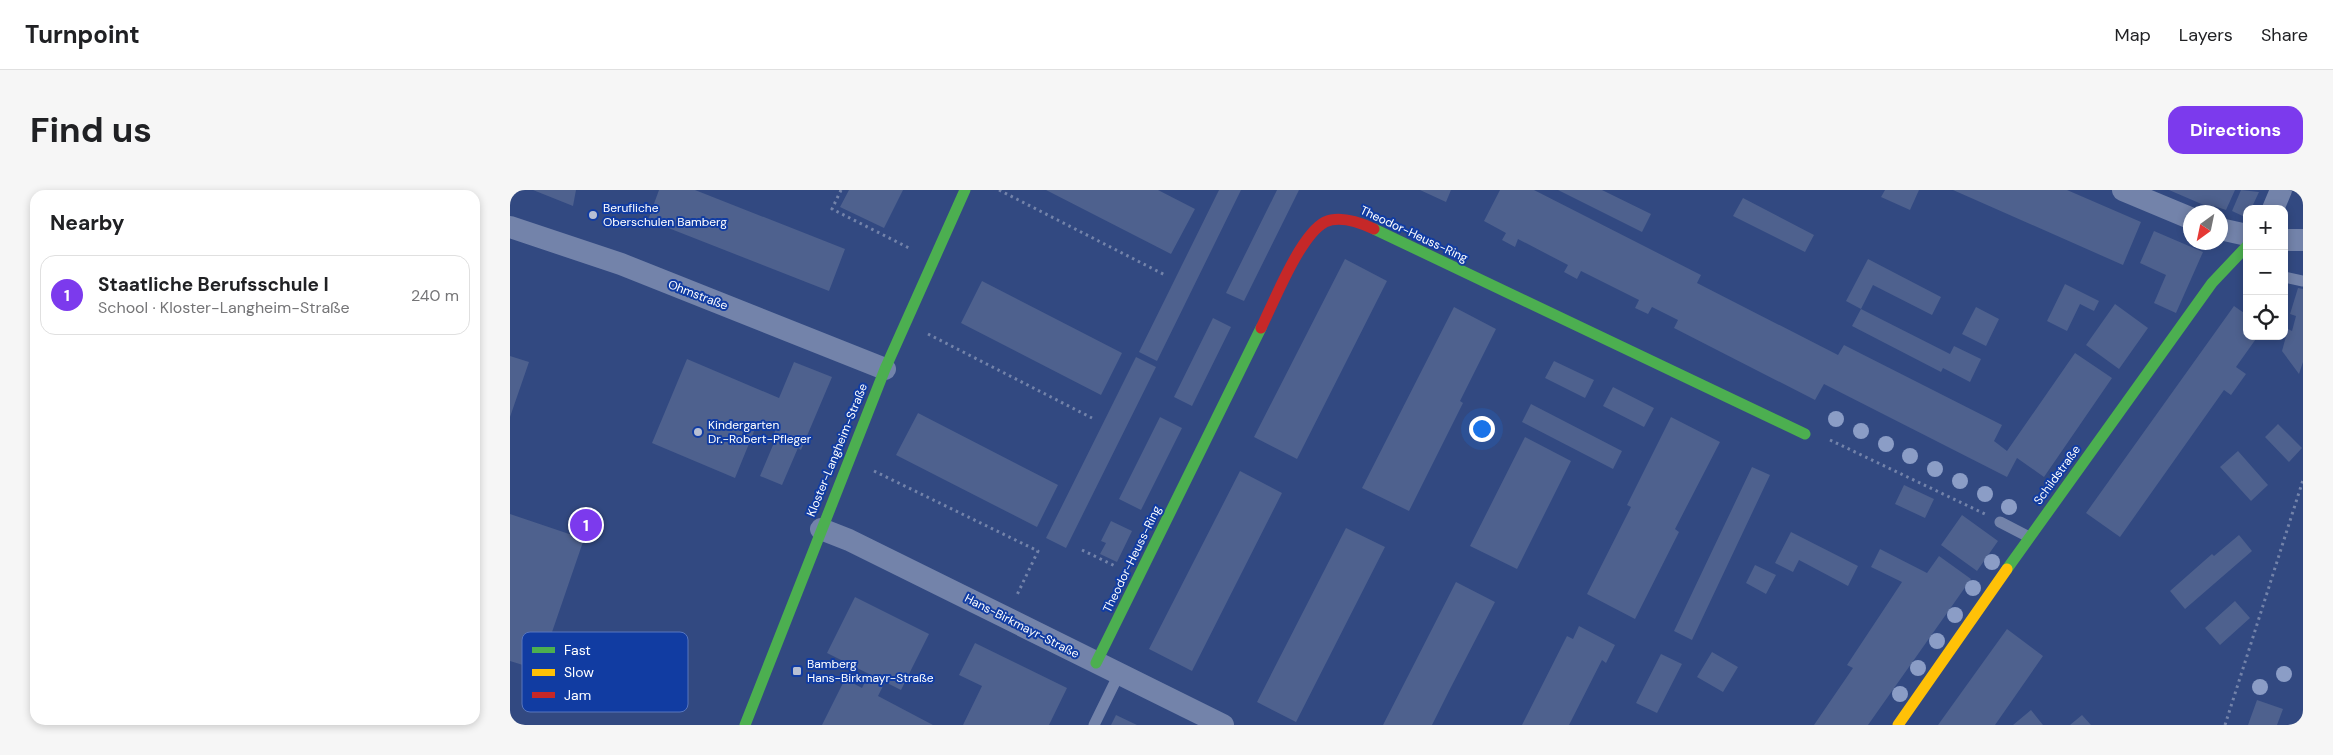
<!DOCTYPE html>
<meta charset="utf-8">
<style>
body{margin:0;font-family:"DM Sans",sans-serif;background:#f6f6f6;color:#202124}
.controls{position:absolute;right:15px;top:15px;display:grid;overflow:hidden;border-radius:10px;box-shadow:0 2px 8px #0003}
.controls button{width:45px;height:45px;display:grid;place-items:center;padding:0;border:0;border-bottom:1px solid #e0e0e0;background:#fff;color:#202124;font:25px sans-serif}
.compass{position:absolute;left:1673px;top:15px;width:45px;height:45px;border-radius:50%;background:#fff;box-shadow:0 2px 8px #0003;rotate:213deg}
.you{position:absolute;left:971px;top:238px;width:18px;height:18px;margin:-12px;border:4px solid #fff;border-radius:50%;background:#1a73e8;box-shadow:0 0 0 8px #1a73e833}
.badge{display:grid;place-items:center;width:32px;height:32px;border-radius:50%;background:#7c3aed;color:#fff;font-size:16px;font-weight:700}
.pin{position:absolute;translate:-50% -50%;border:2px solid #fff;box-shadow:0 1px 5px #0006}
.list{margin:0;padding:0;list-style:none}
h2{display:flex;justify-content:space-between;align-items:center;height:65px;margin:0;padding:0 20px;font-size:21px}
h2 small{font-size:16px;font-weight:400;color:#757577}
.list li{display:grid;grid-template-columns:32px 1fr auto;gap:15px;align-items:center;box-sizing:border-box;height:80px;margin:0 10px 10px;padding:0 10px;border:1px solid #e0e0e0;border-radius:15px}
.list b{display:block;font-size:19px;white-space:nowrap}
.list p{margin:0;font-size:16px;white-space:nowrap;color:#757577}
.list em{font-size:16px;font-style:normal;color:#757577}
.icon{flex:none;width:28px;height:28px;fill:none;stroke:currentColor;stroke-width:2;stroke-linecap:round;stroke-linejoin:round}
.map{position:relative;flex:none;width:1793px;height:535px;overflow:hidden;border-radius:15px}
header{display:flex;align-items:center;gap:30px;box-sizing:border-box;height:70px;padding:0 25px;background:#fff;border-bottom:1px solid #e0e0e0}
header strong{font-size:24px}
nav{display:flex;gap:28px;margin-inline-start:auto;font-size:18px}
.intro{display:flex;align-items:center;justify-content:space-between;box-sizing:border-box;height:120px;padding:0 30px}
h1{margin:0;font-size:35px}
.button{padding:12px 22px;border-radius:15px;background:#7c3aed;color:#fff;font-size:18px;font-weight:700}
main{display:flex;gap:30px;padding:0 30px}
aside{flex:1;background:#fff;border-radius:15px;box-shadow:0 2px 8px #0003}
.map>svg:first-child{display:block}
.building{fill:#4e618e}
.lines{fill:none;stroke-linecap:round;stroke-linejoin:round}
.path{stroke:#7383aa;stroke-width:3;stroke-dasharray:2.5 4;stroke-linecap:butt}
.lane{stroke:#7383aa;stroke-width:11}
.street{stroke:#7383aa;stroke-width:22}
.fast{stroke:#4caf50;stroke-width:11}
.slow{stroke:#ffc107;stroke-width:11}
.jam{stroke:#c62828;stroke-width:11}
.tree{fill:#8b9dc6}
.poi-dot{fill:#b7bfd3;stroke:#113ca2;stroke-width:2}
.labels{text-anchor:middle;stroke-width:4;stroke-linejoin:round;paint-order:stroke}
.poi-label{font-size:12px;fill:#fff;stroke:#113ca2;text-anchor:start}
.street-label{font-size:12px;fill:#fff;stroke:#113ca2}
.key{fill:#113ca2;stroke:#5876be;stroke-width:1}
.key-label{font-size:14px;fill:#fff}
</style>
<header>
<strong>Turnpoint</strong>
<nav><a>Map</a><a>Layers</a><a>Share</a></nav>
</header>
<div class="intro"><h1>Find us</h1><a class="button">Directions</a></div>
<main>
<aside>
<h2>Nearby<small></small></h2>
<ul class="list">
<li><span class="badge">1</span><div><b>Staatliche Berufsschule I</b><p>School · Kloster-Langheim-Straße</p></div><em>240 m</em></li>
</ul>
</aside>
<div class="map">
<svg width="1793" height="535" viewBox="0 0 1793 535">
<rect width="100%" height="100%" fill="#324981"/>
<path class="building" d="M23,0H66L63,16Z
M149,0H185L335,59L319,101L138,30Z
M339,0H393L374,38L330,17Z
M536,0H648L685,19L661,64Z
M709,0H731L647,171L629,162Z
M767,0H789L734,111L716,103Z
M910,0H941L936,12Z
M990,0H1024L1191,85L1187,93L1328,165L1334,155L1492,235L1484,251L1497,261L1565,163L1602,188L1534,287L1507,268L1497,287L1314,194L1305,210L1164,138L1168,130L1142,117L1138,124L1125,118L1129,110L1071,81L1067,89L1054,82L1058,75L1008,49L1005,57L992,50L996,43L974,31Z
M1048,0H1092L1141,24L1132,42Z
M1375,0H1409L1400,20L1371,7Z
M1443,0H1557L1631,32L1613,75Z
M1659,0H1725L1716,20L1704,16L1703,19Z
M1731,0L1749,2L1741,19H1737V28L1722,21Z
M1233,8L1304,45L1295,62L1223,26Z
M1644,41L1693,62L1666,123L1644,113L1656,85L1630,73Z
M835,69L877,91L787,269L744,247Z
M1358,69L1431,107L1422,125L1363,95L1351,119L1336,111Z
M472,91L612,163L591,205L451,133Z
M1555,94L1589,111L1584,121L1570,114L1557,141L1537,131Z
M1788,98L1793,99V172L1789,184L1772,161L1778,139L1782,141L1786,126L1780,124Z
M1605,114L1638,138L1609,179L1576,155Z
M1724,116L1737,125V146H1748L1726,177L1736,184L1721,205L1714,200L1610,347L1576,323Z
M944,117L986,139L950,211L953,213L899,321L852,298Z
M1466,117L1489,129L1476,156L1452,144Z
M1351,119L1440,164L1444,156L1471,169L1460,192L1433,178L1431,182L1342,136Z
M703,128L721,137L682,216L664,207Z
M0,166L19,172L0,227Z
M626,167L646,177L556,358L536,348Z
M177,169L269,208L284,172L322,187L291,260L288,258L272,295L250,286L266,248L263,246L265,241L247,234L225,288L142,253Z
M1044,171L1084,190L1075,208L1035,188Z
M1103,197L1144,218L1134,237L1093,216Z
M1021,214L1112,261L1103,279L1012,232Z
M408,223L548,295L527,337L386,265Z
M650,227L672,238L631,320L609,309Z
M1161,227L1210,252L1165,339L1169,342L1125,429L1077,404L1121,317L1117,315Z
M1768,234L1792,258L1779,272L1755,247Z
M1015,247L1061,271L1007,379L960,356Z
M1728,261L1758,295L1741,311L1710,277Z
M1242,277L1260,285L1182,450L1164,441Z
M730,281L772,303L682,481L639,459Z
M1394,295L1424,309L1415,328L1385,314Z
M0,324L74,349L29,480L0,471Z
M1452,325L1488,351L1467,381L1431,355Z
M601,331L622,341L607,372L590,364L596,353L591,351Z
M836,338L875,357L786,532L747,512Z
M1281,342L1348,376L1338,396L1289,370L1283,382L1265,373Z
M1729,345L1742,361L1675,419L1660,401L1702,364L1704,366Z
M1370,359L1417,383L1429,366L1461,389L1358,535H1304L1343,478L1337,475L1392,392L1361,377Z
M1245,375L1266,385L1256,404L1236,393Z
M946,392L985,412L940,499L922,535H873Z
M345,407L419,444L391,500L375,492L368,506L423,535H312L335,489L352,498L359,484L317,463Z
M1725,411L1740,428L1710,455L1695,438Z
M1069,436L1105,455L1096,473L1092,470L1059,535H1012L1057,446L1063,449Z
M1497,439L1533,466L1485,535H1428Z
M465,453L557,498L539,535H453L472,496L449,485Z
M1202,462L1228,477L1213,502L1187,487Z
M1151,464L1172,474L1147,523L1126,513Z
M1747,510L1773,519L1767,535H1738Z
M1521,520L1533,535H1503Z
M606,525L627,535H601Z
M1572,525L1581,535H1560Z"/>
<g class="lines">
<path class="path" d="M331,0L322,19L401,59
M489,0L655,85
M418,144L582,228
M1320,250L1475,324
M364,281L528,361L506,407
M572,360L605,376
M1715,535L1793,290"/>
<path class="lane" d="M1774,87L1793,91
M1490,332L1519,347
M584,535L609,484"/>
<path class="street" d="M1613,0L1680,28
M1763,19L1771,0
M0,37L111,74L375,179
M1710,39L1737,45
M1774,50H1793
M311,339L339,350L713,535"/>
<path class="fast" d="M864,39L1295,244
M1497,379L1702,93L1737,56
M586,473L751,138
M235,535L375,179L455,0"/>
<path class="slow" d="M1388,535L1497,379"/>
<path class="jam" d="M751,138C764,112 790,45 815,32C830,25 849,32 864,39"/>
</g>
<g class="tree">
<circle cx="1326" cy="229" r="8"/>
<circle cx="1351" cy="241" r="8"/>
<circle cx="1376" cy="254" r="8"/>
<circle cx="1400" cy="266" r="8"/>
<circle cx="1425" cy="279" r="8"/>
<circle cx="1450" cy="291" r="8"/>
<circle cx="1475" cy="304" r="8"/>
<circle cx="1499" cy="317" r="8"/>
<circle cx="1482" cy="372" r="8"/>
<circle cx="1463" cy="398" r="8"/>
<circle cx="1445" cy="425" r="8"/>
<circle cx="1427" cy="451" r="8"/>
<circle cx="1408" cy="478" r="8"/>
<circle cx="1774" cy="484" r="8"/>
<circle cx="1750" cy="497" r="8"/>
<circle cx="1390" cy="504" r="8"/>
</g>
<g class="poi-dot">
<circle cx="83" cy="25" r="5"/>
<circle cx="188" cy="242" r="5"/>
<rect x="282" y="476" width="10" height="10" rx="2.5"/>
</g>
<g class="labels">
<g class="poi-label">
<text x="93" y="22">Berufliche<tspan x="93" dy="14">Oberschulen Bamberg</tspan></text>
<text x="198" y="239">Kindergarten<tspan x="198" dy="14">Dr.-Robert-Pfleger</tspan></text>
<text x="297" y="478">Bamberg<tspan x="297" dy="14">Hans-Birkmayr-Straße</tspan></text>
</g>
<g class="street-label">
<text transform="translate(904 44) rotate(25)" y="4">Theodor-Heuss-Ring</text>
<text transform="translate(188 105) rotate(21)" y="4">Ohmstraße</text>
<text transform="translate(327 260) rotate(-68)" y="4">Kloster-Langheim-Straße</text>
<text transform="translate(1547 285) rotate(-54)" y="4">Schildstraße</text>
<text transform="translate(622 369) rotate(-64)" y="4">Theodor-Heuss-Ring</text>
<text transform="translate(512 436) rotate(27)" y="4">Hans-Birkmayr-Straße</text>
</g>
</g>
<rect x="12" y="442" width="166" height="80" rx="8" class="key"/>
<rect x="22" y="457" width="23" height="6" fill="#4caf50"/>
<rect x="22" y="479" width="23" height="7" fill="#ffc107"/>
<rect x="22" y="502" width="23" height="6" fill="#c62828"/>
<g class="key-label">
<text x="54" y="465">Fast</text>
<text x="54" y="487">Slow</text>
<text x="54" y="510">Jam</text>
</g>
</svg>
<div class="controls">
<button>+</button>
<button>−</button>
<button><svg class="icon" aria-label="locate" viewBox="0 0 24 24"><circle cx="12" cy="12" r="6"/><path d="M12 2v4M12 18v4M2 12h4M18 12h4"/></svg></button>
</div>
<svg class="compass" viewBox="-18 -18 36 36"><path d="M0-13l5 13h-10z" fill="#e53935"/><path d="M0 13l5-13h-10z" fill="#757577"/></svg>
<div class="you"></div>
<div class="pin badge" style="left:76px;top:335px">1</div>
</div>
</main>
